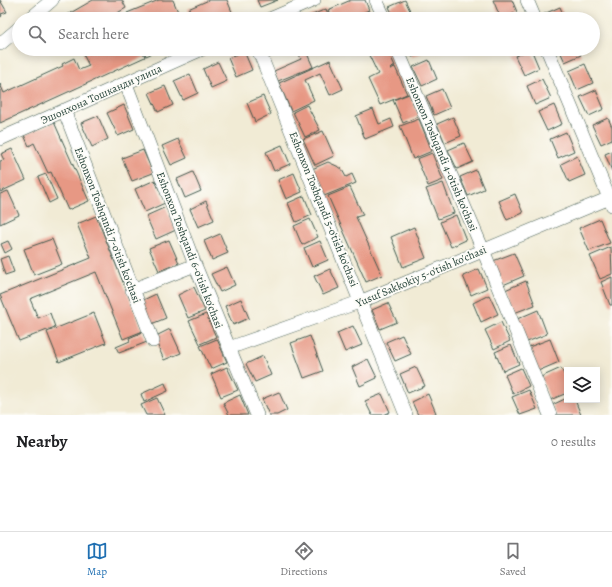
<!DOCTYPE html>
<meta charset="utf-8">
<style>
body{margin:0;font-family:Alegreya,serif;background:#f2f2f2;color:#202124}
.controls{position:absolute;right:12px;bottom:12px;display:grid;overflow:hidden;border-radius:0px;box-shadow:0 2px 10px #0003}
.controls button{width:36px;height:36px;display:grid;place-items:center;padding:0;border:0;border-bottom:1px solid #e0e0e0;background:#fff;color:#202124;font:20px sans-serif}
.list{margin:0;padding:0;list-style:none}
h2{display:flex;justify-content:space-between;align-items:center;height:52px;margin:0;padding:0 16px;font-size:17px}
h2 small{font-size:13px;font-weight:400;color:#757577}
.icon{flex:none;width:22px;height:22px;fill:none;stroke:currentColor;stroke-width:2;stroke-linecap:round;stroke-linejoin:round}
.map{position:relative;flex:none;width:612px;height:415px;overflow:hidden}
.search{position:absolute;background:#fff;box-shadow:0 2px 10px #0003;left:12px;right:12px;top:12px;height:44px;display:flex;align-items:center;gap:10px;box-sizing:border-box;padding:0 14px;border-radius:22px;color:#757577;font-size:15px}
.sheet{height:116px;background:#fff}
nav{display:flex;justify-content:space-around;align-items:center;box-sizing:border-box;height:56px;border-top:1px solid #e0e0e0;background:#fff;font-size:11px;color:#757577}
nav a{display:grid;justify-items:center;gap:2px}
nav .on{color:#1f6fb2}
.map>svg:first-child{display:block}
.building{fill:#e79884}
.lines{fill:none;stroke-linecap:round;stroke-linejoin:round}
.minor-casing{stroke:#3e574c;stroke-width:14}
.minor{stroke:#fff;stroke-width:13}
.labels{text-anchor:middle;stroke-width:3.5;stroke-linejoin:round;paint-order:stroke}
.street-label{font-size:11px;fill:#1f3d34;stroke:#fdfcf7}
</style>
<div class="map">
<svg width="612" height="415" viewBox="0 0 612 415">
<rect width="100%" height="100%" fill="#fdfcf7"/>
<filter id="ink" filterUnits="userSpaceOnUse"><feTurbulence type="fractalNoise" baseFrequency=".025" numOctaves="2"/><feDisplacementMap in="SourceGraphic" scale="8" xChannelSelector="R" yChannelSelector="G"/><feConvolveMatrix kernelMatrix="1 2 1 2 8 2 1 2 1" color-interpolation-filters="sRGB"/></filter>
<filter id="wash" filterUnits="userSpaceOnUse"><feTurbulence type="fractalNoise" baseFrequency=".012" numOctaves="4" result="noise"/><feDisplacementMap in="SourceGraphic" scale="16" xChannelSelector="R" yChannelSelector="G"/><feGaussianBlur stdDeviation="0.9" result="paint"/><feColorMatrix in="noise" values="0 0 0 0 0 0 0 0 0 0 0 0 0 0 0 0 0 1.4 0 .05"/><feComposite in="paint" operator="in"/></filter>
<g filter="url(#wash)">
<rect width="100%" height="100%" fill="#f1ebd5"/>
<g id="blocks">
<path class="building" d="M0,0L7,12L1,14L2,16L0,17Z
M93,0H122L126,8L107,19H60Z
M159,0H173L181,19H130L127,13Z
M209,0H227L235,19H192L188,9Z
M257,0H278L260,7Z
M351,0H365L369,10L348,19H332L328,10Z
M405,0L414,19H395L389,7Z
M493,0H512L517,12L501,19Z
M560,7L565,19H546L544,14Z
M326,9L330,19H304L310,16Z
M370,11L373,19H352Z
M93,49H142L145,57L0,123V84L4,93L63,66L62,64L74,58L79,70L89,66L83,54Z
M143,49H162L146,56Z
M264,49H288L268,58Z
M297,49H305L313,67L278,81L274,71L301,59Z
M366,49H387L395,66L390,69L395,67L407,94L380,105L368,79L378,74Z
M408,49H427L428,50L412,57Z
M531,49L539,68L524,75L515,56Z
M559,49H578L581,55L565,62Z
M244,51L252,70L236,77L228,58Z
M330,60L343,89L330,95L320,73L305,80L314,100L291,111L279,83Z
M429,60L437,79L422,86L413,67Z
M218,62L227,81L211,88L203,69Z
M585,64L593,83L577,90L569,71Z
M190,74L198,93L183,100L174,81Z
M542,79L551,98L535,105L527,86Z
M165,86L173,105L158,112L149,93Z
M442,89L450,108L434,115L426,96Z
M596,90L604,109L589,116L580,97Z
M409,94L419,116L403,123L393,100Z
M263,96L271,114L255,122L247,103Z
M124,105L134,129L118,136L107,113Z
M307,105L320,130L305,137L293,112Z
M554,105L562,124L547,131L538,112Z
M373,109L379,124L391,119L394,127L365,139L356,116Z
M98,116L108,139L92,147L81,123Z
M453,117L461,136L445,143L437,124Z
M608,118L612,127V139L601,144L592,125Z
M419,119L432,151L413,159L400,126Z
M54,122L89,201L68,210L51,172L48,173L34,143L29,146L24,135Z
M323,131L334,156L315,165L303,139Z
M566,132L574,151L558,158L550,139Z
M178,139L187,158L171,165L162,146Z
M464,143L473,162L457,169L448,150Z
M282,145L290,164L274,171L266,152Z
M12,149L26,180L0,192V161L4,160L1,154Z
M143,150L153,173L132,181L122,158Z
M612,151V171L605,154Z
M432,153L443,180L428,186L417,159Z
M577,156L585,175L569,182L561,164Z
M328,162L341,168L346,177L352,174L356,183L324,196L312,169Z
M476,170L484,189L468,196L460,177Z
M193,172L201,191L185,198L177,179Z
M294,173L302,192L286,199L278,180Z
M46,174L57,199L49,203L38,177Z
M155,180L165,203L145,212L135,189Z
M443,183L454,213L438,219L426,189Z
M350,187L363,215L356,217L382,275L366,282L328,196Z
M8,191L19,215L0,224V194Z
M515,194L523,213L507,220L499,201Z
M304,196L312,215L296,222L288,203Z
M206,201L214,220L198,227L190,209Z
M166,207L176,230L156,239L146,216Z
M456,215L466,240L451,247L440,222Z
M96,216L143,331L123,339L96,272L30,299L38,318L50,313L55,327L19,341L0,295L91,258L77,224Z
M310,219L318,237L302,245L294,226Z
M600,219L610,243L589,251L579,228Z
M414,227L426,258L403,267L391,237Z
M220,234L228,253L212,260L204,241Z
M52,239L62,264L34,275L24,249Z
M169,240L179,263L159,271L149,248Z
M8,241L12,249L5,253L1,244Z
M320,241L328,260L312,267L304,248Z
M611,247L612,274L600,279L590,256Z
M514,253L524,276L503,285L493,261Z
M8,256L14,272L5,275L0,259Z
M227,267L235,285L220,292L211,274Z
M330,269L339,288L323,295L314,276Z
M479,269L487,288L471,295L463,276Z
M612,277V305H610L601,282Z
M526,281L535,305L514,313L505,290Z
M194,287L205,311L188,318L178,295Z
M156,294L166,318L149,325L139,302Z
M489,295L498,314L481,322L473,303Z
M241,299L249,318L233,325L225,306Z
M388,303L397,322L380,329L372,310Z
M538,310L547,334L527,342L517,319Z
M94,313L106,343L59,362L47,332Z
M206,314L216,337L200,344L189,321Z
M501,322L510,341L494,349L485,330Z
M353,326L362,345L345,352L337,333Z
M170,329L181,353L164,360L154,337Z
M143,332L147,342L119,353L116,347L130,341L129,338Z
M402,335L411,354L395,361L386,342Z
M310,336L323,371L304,378L291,343Z
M217,339L227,362L211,369L200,346Z
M550,339L559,362L538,371L529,347Z
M511,345L519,364L503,371L495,352Z
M263,356L271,375L255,382L246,364Z
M368,359L377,378L360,386L352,367Z
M227,367L238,390L221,397L211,374Z
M416,367L425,386L408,393L400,374Z
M521,368L529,386L513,394L505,375Z
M561,368L567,381V393L550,400L541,377Z
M165,383L168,391L144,402L141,394Z
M529,390L537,409L520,415L512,397Z
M279,392L287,410L277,415H269L262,399Z
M382,394L390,412L384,415H372L365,401Z
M428,394L436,413L432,415H418L412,402Z
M240,395L248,415H229L223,403Z
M157,398L165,415H146L141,405Z
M567,398V400H575L581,415H556L552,405Z"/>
</g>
</g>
<g filter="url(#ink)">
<use href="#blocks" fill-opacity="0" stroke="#3e574c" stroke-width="1"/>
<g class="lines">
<defs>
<path id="minor" d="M376,0L385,19
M527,0L535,19
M30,19L52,0
M270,19L314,0
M0,44L19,28
M258,49L406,415
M397,49L483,250L550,415
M547,49L612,205
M126,84L195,265L257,415
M64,110L153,341
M0,139L202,49
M132,290L195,265
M229,348L362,301L612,197"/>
</defs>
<use href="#minor" class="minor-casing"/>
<use href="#minor" class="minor"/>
</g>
</g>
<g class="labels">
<g class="street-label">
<text transform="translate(101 94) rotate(-24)" y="4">Эшонхона Тошканди улица</text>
<text transform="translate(442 154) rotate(67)" y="4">Eshonxon Toshqandi 4-o'tish ko'chasi</text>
<text transform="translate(324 209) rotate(68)" y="4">Eshonxon Toshqandi 5-o'tish ko'chasi</text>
<text transform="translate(108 225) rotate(69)" y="4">Eshonxon Toshqandi 7-o'tish ko'chasi</text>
<text transform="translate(190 250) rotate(69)" y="4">Eshonxon Toshqandi 6-o'tish ko'chasi</text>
<text transform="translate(421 276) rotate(-23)" y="4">Yusuf Sakkokiy 5-o'tish ko'chasi</text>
</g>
</g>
</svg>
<div class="controls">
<button><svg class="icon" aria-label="layers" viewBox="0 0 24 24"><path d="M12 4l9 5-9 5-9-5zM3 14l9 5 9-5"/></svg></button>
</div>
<div class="search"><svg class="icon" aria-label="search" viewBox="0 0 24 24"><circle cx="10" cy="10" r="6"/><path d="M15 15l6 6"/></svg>Search here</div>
</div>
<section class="sheet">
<h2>Nearby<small>0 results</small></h2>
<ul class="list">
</ul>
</section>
<nav>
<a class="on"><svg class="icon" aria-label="map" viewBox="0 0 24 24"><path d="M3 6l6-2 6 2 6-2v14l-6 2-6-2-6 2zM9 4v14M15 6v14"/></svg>Map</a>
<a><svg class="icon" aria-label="directions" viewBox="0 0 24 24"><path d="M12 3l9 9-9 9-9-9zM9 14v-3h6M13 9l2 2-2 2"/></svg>Directions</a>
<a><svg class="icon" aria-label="saved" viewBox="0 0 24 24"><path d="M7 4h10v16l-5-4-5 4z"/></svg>Saved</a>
</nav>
